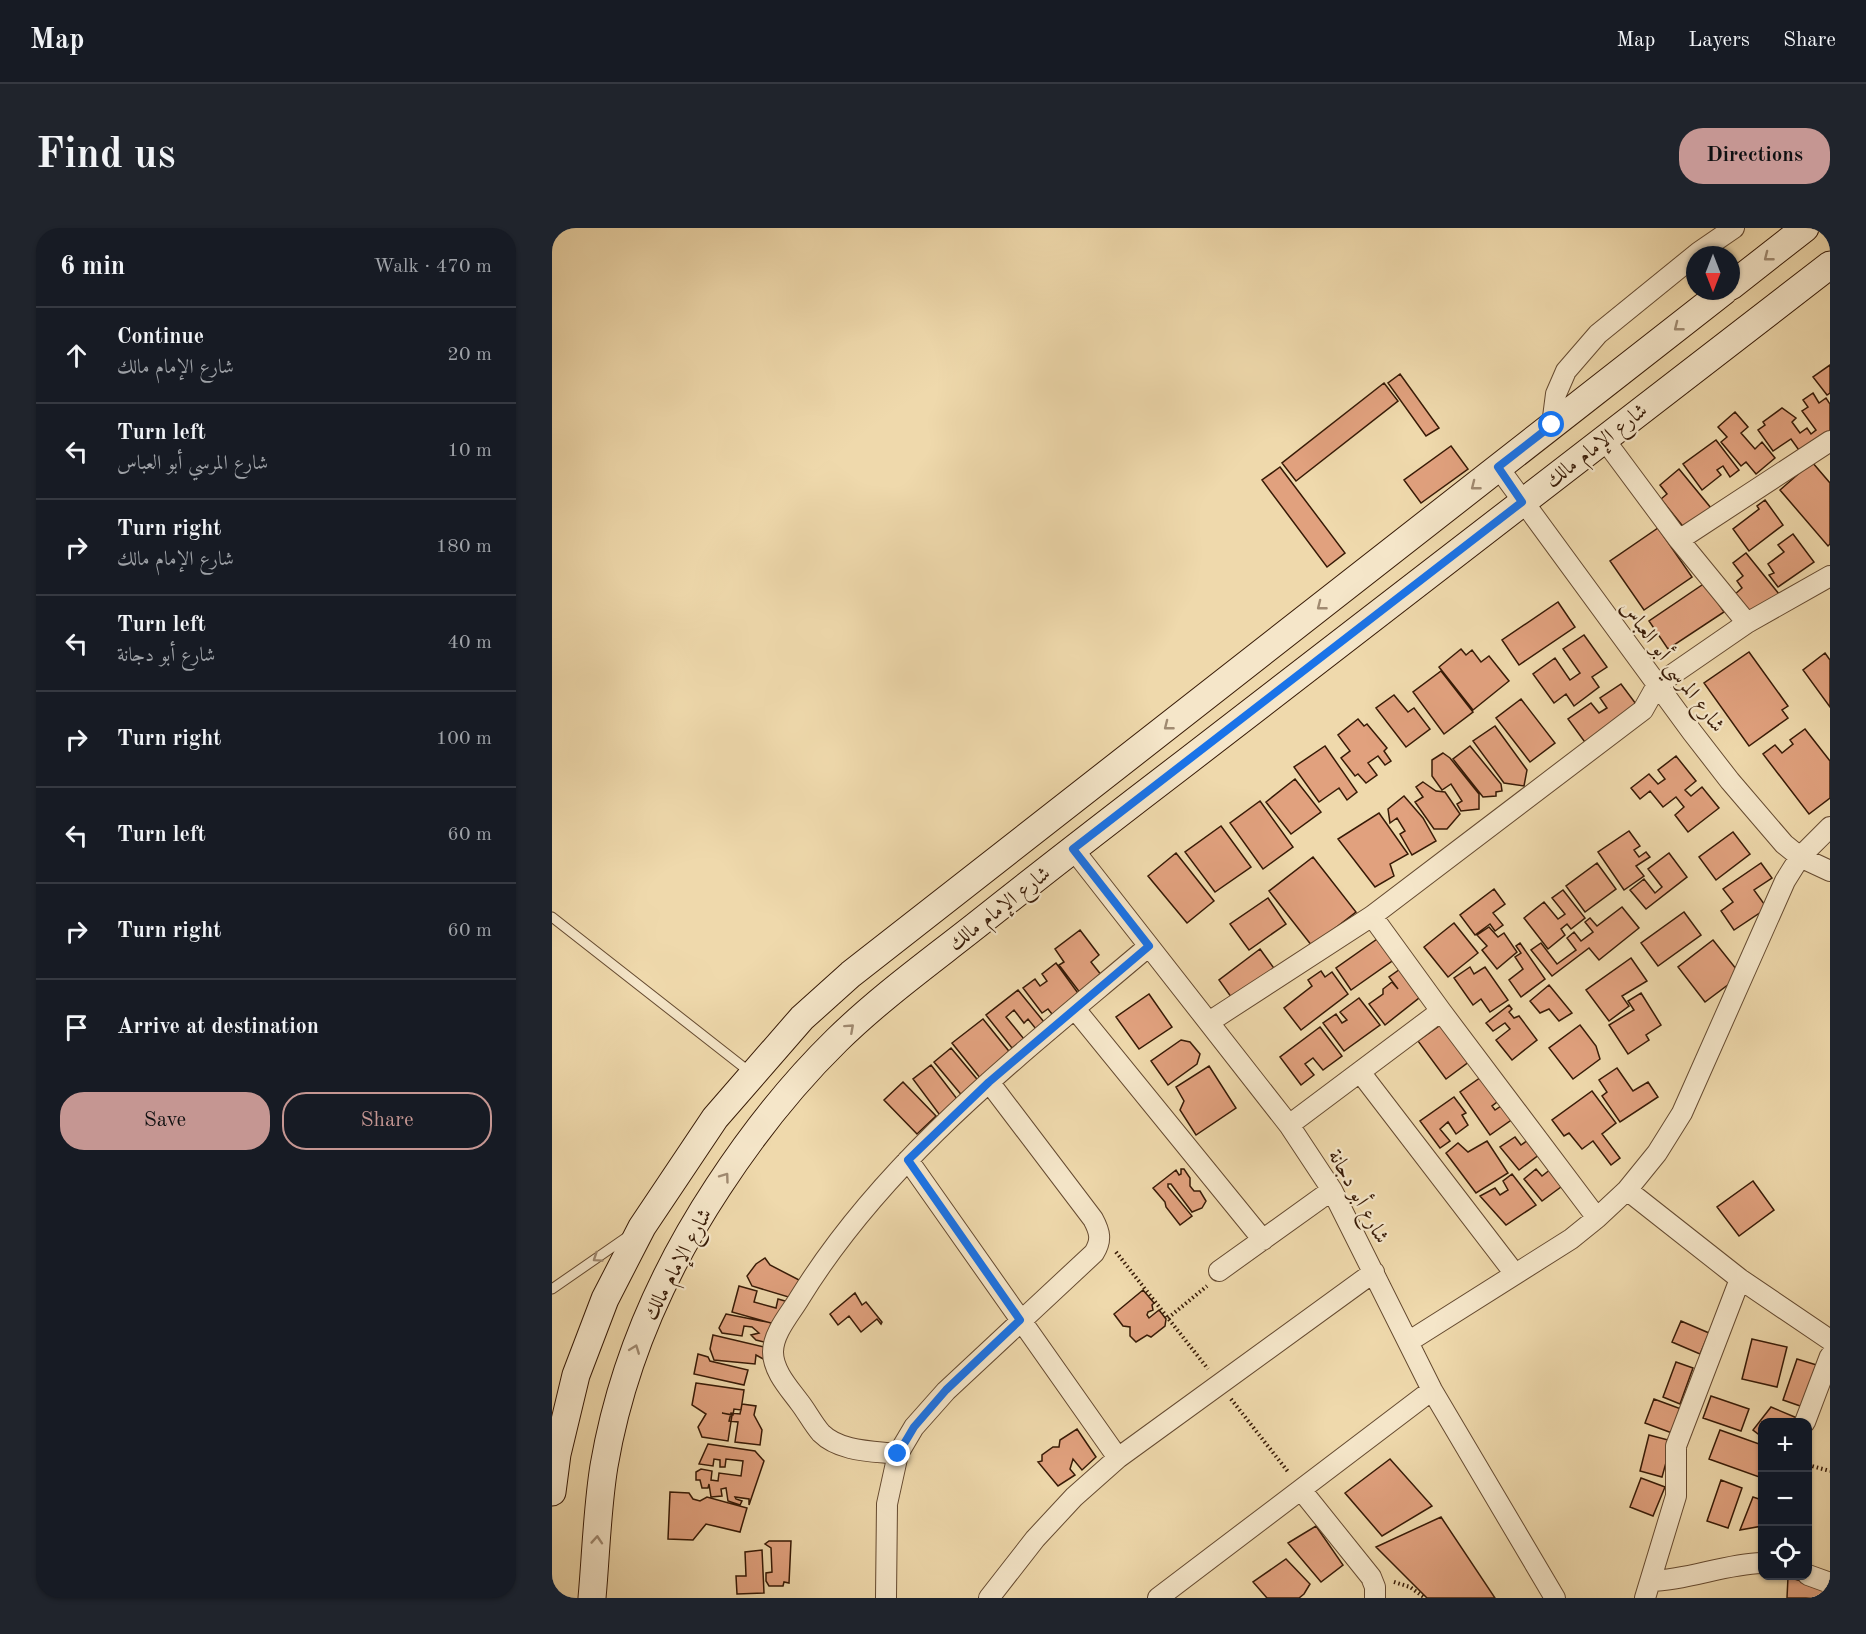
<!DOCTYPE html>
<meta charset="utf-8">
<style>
body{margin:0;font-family:"Old Standard TT",Amiri,serif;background:#20242c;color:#f1f3f6}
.controls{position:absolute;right:18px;bottom:18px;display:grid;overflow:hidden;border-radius:12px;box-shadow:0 2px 4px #0004}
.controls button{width:54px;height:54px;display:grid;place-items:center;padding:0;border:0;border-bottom:2px solid #363941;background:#171b24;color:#f1f3f6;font:30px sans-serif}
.compass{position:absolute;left:1134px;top:18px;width:54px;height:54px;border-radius:50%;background:#171b24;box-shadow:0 2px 4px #0004;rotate:180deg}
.stop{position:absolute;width:18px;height:18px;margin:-14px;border:4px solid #1a73e8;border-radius:50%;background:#fff}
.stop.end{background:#1a73e8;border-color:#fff;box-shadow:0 2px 6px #0008}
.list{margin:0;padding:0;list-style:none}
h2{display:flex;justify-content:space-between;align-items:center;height:78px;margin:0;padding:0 24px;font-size:26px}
h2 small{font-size:20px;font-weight:400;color:#9ea1a6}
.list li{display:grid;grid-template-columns:39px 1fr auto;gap:18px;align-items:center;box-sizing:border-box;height:96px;padding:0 24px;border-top:2px solid #363941}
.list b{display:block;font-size:22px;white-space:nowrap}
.list p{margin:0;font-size:20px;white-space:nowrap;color:#9ea1a6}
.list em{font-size:20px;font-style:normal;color:#9ea1a6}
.actions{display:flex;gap:12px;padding:18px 24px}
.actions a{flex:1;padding:14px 0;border:2px solid #c59692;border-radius:24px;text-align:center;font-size:21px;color:#c59692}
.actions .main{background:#c59692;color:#111}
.icon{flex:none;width:33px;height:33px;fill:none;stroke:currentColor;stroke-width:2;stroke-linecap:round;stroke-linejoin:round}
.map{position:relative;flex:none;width:1278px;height:1370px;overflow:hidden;border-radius:24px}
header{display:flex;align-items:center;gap:36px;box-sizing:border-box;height:84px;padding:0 30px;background:#171b24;border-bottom:2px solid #363941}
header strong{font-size:28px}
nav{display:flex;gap:33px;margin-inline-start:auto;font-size:21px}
.intro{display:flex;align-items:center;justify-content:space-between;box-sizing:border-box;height:144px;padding:0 36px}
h1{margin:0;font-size:42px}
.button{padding:15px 27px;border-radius:24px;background:#c59692;color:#111;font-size:21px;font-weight:700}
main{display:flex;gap:36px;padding:0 36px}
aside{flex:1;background:#171b24;border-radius:24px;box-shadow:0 2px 4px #0004}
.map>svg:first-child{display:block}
.building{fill:#e1a17e;stroke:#371a06;stroke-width:1.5}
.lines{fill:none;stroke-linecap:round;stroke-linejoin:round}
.lane-casing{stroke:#654a30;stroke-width:11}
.street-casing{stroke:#654a30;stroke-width:22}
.secondary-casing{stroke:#371a06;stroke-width:29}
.path{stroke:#371a06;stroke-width:4;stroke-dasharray:1.5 3;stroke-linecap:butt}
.lane{stroke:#f5e6c9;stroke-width:9}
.street{stroke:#f5e6c9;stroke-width:20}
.secondary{stroke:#f5e6c9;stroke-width:27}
.oneway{stroke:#a08a71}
.route{stroke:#1a73e8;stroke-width:8}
.labels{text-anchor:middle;stroke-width:4.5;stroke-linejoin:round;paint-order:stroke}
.street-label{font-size:21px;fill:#371a06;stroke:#f5e6c9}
</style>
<header>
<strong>Map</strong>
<nav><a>Map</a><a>Layers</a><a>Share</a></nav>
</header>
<div class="intro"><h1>Find us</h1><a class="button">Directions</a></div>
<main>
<aside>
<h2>6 min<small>Walk · 470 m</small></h2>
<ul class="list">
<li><svg class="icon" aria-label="ahead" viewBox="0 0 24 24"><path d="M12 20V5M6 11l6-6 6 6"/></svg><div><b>Continue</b><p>شارع الإمام مالك</p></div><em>20 m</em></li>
<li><svg class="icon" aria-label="left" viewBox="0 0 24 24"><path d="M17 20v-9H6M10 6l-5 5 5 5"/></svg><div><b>Turn left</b><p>شارع المرسي أبو العباس</p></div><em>10 m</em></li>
<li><svg class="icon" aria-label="right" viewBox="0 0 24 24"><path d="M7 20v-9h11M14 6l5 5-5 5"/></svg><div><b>Turn right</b><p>شارع الإمام مالك</p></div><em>180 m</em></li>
<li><svg class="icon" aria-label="left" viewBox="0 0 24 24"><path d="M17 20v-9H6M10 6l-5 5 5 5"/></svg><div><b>Turn left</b><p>شارع أبو دجانة</p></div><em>40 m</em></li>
<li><svg class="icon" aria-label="right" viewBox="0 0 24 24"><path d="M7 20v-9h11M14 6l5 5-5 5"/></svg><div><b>Turn right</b></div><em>100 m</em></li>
<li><svg class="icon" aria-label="left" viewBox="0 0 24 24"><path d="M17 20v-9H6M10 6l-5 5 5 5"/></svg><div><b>Turn left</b></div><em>60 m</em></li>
<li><svg class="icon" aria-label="right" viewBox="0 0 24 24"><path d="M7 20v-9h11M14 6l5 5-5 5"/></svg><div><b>Turn right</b></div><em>60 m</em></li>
<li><svg class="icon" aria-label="arrive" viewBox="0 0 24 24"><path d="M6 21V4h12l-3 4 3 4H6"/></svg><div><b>Arrive at destination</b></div></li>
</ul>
<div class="actions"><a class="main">Save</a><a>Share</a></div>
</aside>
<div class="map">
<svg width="1278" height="1370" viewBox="0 0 1278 1370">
<rect width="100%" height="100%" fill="#efd9ac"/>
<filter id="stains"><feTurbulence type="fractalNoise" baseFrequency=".00333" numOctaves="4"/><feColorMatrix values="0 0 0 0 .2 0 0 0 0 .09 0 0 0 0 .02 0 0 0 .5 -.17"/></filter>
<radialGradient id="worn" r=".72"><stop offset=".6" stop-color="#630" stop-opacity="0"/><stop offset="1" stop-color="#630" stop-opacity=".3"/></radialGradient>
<path class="building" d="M1278,137V165L1275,167L1261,149Z
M848,146L887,200L874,208L836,155Z
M832,155L846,173L744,253L730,235Z
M1261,165L1267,175L1274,170L1278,176V205L1249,225L1239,211L1221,223L1206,202L1213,197L1211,194L1230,180L1244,190L1240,194L1248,205L1255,200L1259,206L1264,202L1250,183L1256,179L1251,172Z
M1183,184L1196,199L1189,205L1203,221L1210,214L1223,230L1204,246L1194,234L1189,238L1169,214L1175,209L1166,199Z
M1164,212L1187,242L1178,249L1171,238L1165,242L1169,247L1150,262L1131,236Z
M899,218L916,241L869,275L852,252Z
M1260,234L1278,255V316L1276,318L1228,262Z
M728,239L793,325L775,339L710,252Z
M1127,241L1159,280L1133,301L1109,271L1115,266L1108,257Z
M1213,272L1231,297L1197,323L1181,301L1207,281L1205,278Z
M1106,300L1140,349L1092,382L1058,333Z
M1241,306L1262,334L1226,359L1217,347L1222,345L1216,336L1232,324L1226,317Z
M1194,325L1227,366L1198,388L1182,367L1190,360L1185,353L1191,348L1181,335Z
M1153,355L1172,384L1116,421L1097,393Z
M1006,374L1023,399L967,437L950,412Z
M1032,407L1055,439L1040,449L1047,459L1022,478L1014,466L1002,475L981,446L1003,430L1018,452L1028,445L1011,421Z
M909,421L914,427L920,422L929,434L937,428L957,453L921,482L887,439Z
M1197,424L1236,478L1230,482L1236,490L1197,518L1152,455Z
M1273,425L1278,432V479L1251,442Z
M889,443L921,484L892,506L861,464Z
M1069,456L1087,480L1035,517L1016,491L1039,475L1047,485L1055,480L1048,470Z
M842,467L856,484L862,480L878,501L854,519L824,480Z
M969,471L1003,515L978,534L944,490Z
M806,491L812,498L815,496L835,520L832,523L839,533L833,537L826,528L816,535L825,547L814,555L806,546L803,548L789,530L798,523L786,507Z
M943,498L975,542L972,558L952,555L921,513Z
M1253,501L1278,533V570L1257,586L1211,526L1223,517L1230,525L1241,516L1238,512Z
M773,518L805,564L795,572L787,560L767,574L742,539Z
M918,518L949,556L950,563L944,564V568L931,569L901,531Z
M891,525L898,530L927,566V581L909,583L905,576L910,573L899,556L890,562L880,548V532Z
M1124,528L1144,553L1133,562L1139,568L1150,559L1167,580L1136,604L1123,587L1132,579L1124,569L1111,579L1098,563L1088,571L1079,560L1097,546L1106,556L1113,551L1106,542Z
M743,551L769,584L739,606L714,574Z
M871,554L884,563L893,564L908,586L895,601H882L863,574L871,569L864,559Z
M852,568L871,590L884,613L860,627L848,606L853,603L845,590L838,595L836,581Z
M708,573L741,619L711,641L678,595Z
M827,585L856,626L838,636L842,648L823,659L786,611Z
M669,598L699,639L663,664L633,624Z
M1077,603L1088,618L1082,622L1087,629L1094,624L1098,629L1084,638L1092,648L1072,662L1046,624Z
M1181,604L1198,626L1164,652L1147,629Z
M624,625L662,673L635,695L596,648Z
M1117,625L1135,649L1094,681L1078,662L1092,651L1103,665L1110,659L1096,641Z
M761,629L804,684L760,718L717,663Z
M1045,635L1064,661L1033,684L1014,658Z
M1209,635L1220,650L1202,662L1215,680L1182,702L1169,683L1181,674L1171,661Z
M942,661L953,676L941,685L951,697L943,703L938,696L923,707L908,687Z
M1011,662L1033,690L1019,701L1015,696L1009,701L1013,707L996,721L972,690L992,674L1006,691L1013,686L1000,670Z
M716,670L734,696L697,722L678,696Z
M1070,679L1087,700L1047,732L1037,720L1000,748L979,722L989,715L1005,736L1024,722L1015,710L1022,704L1029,713L1041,704L1033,694L1038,690L1045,698Z
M1132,684L1149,707L1106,738L1089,715Z
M902,695L926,725L896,749L872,719Z
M937,699L946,709L952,705L965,724L945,741L930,722L935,718L925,707Z
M528,702L547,727L539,734L554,753L532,770L507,737L512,734L503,721Z
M828,709L843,731L799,762L784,740Z
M1161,712L1189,747L1153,774L1126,739Z
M968,715L993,751L969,769L957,752L971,741L963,729L969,725L964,718Z
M708,721L724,743L682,773L667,752Z
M1079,730L1095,753L1070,768L1077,778L1057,793L1034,762Z
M504,735L531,772L504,791L496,781L490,785L471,760L483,751L488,758L495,753L490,746Z
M851,739L872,766L833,797L817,776L831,766V761L840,754L846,761L837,749Z
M918,739L922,746L933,739L956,772L938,784L929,771L921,777L902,750Z
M769,743L773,749L780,744L796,766L749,802L732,780L760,758L756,752Z
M997,757L1020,785L1007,793L997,781L988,785L978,773Z
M466,762L492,794L484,801L476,791L472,795L462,782L454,789L472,811L460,820L434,787Z
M1089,765L1109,797L1094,807L1097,812L1076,826L1057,797L1082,782L1076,773Z
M597,766L620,799L587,821L564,789Z
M807,770L828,797L792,823L771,795L784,786L790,795L795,792L788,784Z
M957,777L960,781L957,784L962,790L967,788L985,812L960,832L944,812L958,801L953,795L941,803L934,795Z
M431,791L460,827L429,851L400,815Z
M890,796L918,833L894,851L866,813Z
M1028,797L1044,818L1048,831L1021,851L997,820Z
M768,799L790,828L771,842L761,830L753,836L762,847L749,857L728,829Z
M629,812L638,814L648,826L645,836L616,857L599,833Z
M399,820L429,856L412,870L382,834Z
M379,837L409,876L390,890L361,851Z
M657,838L684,880L644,907L628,882L632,873L624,859Z
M1065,840L1081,863L1096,854L1106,869L1068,894L1050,868L1055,864L1047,852Z
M932,847L949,871L940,878L943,882L955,874L965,888L938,907L908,864Z
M351,854L384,888L365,906L332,872Z
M1040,863L1064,895L1050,906L1068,930L1059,937L1041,913L1030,921L1017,905L1012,908L1000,892Z
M902,869L914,885L910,887L916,897L904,906L896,894L888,901L898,913L888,920L868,893Z
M963,909L969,917L979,910L988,926L967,942L948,919Z
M935,913L956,945L924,965L894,925L906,915L916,924Z
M629,941H632L638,950V958L642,963H648L654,973L650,980L640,984L619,956H616V959L640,988L628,997L614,979L613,974L601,960L624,942L627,947L629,946Z
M984,941L990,948L999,941L1013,956L990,973L972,951Z
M960,946L984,977L954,997L928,968L943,960L948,967L956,962L951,953Z
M1201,953L1222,982L1187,1008L1165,979Z
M213,1030L218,1037L247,1052L260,1054L243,1071L200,1058L195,1048L204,1036Z
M187,1058L205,1063L202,1074L224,1080L226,1071L240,1075L233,1099L180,1084Z
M591,1062L602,1075L600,1077L601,1082L596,1084L595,1087L597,1090L607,1082L614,1091L613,1098L599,1109L595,1107L584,1114L578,1108V1099L571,1098L562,1086Z
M303,1065L310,1077L314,1074L330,1094L329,1096L325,1091L309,1104L297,1088L286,1097L278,1086Z
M174,1086L220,1095V1107L216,1115L204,1112L199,1107L207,1105L200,1099L192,1098L190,1108L170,1105L167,1100Z
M1129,1093L1157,1105L1148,1126L1120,1114Z
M161,1107L216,1120L215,1133L204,1127L203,1136L162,1132L158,1121Z
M1200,1111L1235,1119L1225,1159L1190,1151Z
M146,1126L156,1129L158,1133L196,1142L192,1157L142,1146Z
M1245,1131L1268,1138L1254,1180L1231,1172Z
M1124,1134L1141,1140L1128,1176L1111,1169Z
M144,1155L192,1162L189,1182L182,1181L181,1187L170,1185L180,1187L176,1213L150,1209L146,1199L154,1186L140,1177Z
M1159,1168L1197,1181L1189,1203L1151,1190Z
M1102,1171L1129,1181L1120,1205L1093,1195Z
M190,1176L204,1178L202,1187L210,1202L208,1217L183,1214L186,1194L177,1193L179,1185L188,1186Z
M1219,1179L1245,1190L1243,1194H1210V1209L1201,1202Z
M525,1201L544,1229L530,1242L521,1231L518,1241L523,1247L506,1258L486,1234L490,1233V1227L501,1219H507L508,1212Z
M1168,1202L1210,1217V1250L1157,1231Z
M1097,1207L1120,1213L1110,1249L1088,1243Z
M156,1216L203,1223L212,1233L197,1277V1271L183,1269L184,1271L190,1273L188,1277L176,1273L174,1260L169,1261L170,1268L159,1269L157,1256L156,1260H150L148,1252H144V1244L149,1241L160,1243L159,1252L166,1253L167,1245L189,1248L191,1233L174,1231L173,1239H168V1232L162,1231L161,1238L147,1236Z
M838,1231L880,1278L830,1308L793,1265Z
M1089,1250L1113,1259L1101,1288L1078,1279Z
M1169,1252L1190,1260L1176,1300L1155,1293Z
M118,1264L137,1265L141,1271L148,1273L155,1269L195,1280L188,1304L154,1296L141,1312L116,1311Z
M1201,1269L1210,1272V1298L1188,1302Z
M889,1289L943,1370H875L824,1319Z
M764,1298L791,1337L769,1354L736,1315Z
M217,1313H239L237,1355L232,1354L231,1358H217L214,1353V1345L220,1344L219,1320L213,1316Z
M210,1322L212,1365L185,1366L184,1348H194L193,1324Z
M734,1331L758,1356L752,1366L747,1370H715L701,1354Z
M1236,1349L1278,1362V1370H1235Z"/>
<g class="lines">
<defs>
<path id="lane" d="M0,689L199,845
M0,1061L75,1009"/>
<path id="street" d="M1000,197L1004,166L1014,143L1046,106L1147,24L1182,0
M1052,211L1127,312L1195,395
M946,239L1140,504L1178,553L1232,616L1248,629L1278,643
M1127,312L1278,213
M521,621L737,897L780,962L880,1162L1003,1370
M820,688L889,783L1045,990
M523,781L711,1012
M657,794L820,688L1091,482L1105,457L1195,395L1278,348
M808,844L963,1046
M737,897L889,783
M356,932L566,1230
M1075,962L1188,1051L1278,1112
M667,1043L780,962
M856,1114L1019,1011L1045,990L1075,962L1105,925L1130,885L1233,653L1248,629L1278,599
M1253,1194L1278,1128
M346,1226C321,1223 288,1224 269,1205C261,1196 255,1184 248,1175C237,1160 221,1143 221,1124C221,1105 238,1086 247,1071C335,928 471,825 597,718
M750,1263L819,1349L823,1359V1370
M1256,1347L1278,1355
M1099,1353C1137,1352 1172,1336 1210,1335
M334,1370L335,1276L346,1226L362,1199L394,1163L542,1025C550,1012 548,1004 541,991L437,854
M437,1370L483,1311L522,1269L566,1230L822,1044
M606,1370L880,1162
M1093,1370L1124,1268V1218L1188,1051"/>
<path id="secondary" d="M1179,58L1253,0
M0,1264L5,1226L24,1147L53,1071L90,999L163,890L250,790L299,746L1172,63
M40,1370C44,1326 45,1281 52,1238C69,1138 110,1044 166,959C200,907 240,856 285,812C330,768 382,731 431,692C498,639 565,587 633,535C848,368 1063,202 1278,37"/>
</defs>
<use href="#lane" class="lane-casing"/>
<use href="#street" class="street-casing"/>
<use href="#secondary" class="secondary-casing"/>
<path class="path" d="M564,1024L656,1141
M616,1090L655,1058
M679,1171L737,1245
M1256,1237L1278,1243
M842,1354L858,1359L873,1370"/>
<use href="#lane" class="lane"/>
<use href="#street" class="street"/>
<use href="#secondary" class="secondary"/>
</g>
<defs><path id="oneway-chevron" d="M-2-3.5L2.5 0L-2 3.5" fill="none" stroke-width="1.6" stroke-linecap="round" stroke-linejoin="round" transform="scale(1.5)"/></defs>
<g class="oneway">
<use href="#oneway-chevron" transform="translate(1216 29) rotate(142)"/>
<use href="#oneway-chevron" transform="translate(1126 99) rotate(142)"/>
<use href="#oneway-chevron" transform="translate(923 258) rotate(142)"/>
<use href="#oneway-chevron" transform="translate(769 378) rotate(142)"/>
<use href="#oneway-chevron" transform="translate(616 498) rotate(142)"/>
<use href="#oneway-chevron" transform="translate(298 800) rotate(-42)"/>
<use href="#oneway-chevron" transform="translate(173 949) rotate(-54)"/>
<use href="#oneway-chevron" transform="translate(45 1030) rotate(146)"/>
<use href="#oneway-chevron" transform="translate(83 1121) rotate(-69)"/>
<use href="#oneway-chevron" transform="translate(45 1312) rotate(-86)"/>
</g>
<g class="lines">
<path class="route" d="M346,1226L362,1199L394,1162L468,1092L356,932L437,854L597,718L521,621L970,274L946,239L1000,197"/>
</g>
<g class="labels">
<g class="street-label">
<text transform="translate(1044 217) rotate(-38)" y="7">شارع الإمام مالك</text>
<text transform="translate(1121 438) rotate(53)" y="7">شارع المرسي أبو العباس</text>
<text transform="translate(447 680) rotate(-38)" y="7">شارع الإمام مالك</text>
<text transform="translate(807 968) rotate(61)" y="7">شارع أبو دجانة</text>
<text transform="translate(125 1036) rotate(-62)" y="7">شارع الإمام مالك</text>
</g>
</g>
<rect width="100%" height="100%" filter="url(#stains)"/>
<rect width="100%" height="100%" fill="url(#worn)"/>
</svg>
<div class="controls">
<button>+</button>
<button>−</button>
<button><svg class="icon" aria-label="locate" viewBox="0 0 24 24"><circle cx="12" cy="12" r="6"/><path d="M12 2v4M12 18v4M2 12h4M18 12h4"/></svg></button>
</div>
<svg class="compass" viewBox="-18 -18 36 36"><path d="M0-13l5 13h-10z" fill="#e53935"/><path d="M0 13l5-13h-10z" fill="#9ea1a6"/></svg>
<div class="stop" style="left:1000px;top:197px"></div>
<div class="stop end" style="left:346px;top:1226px"></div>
</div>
</main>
